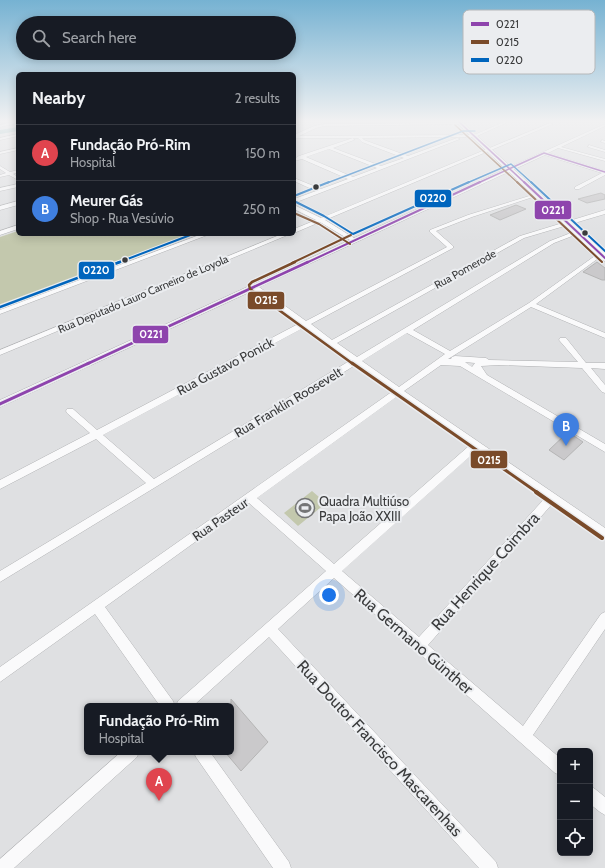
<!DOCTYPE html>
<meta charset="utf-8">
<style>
body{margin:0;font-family:Cabin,sans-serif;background:#20242c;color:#f1f3f6}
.controls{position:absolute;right:12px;bottom:12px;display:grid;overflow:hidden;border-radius:6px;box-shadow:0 2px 10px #0003}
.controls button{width:36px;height:36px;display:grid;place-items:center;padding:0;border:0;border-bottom:1px solid #363941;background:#171b24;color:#f1f3f6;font:20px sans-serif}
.you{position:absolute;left:329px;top:595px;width:14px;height:14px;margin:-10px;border:3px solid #fff;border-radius:50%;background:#1a73e8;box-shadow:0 0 0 6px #1a73e833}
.badge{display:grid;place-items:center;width:26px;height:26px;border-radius:50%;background:#747576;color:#fff;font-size:13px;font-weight:700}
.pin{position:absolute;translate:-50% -33px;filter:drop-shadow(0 1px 2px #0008)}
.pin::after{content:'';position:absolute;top:21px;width:14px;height:12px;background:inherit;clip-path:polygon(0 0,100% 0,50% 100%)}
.popup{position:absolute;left:84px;top:703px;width:150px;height:52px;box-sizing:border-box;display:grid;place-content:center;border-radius:6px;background:#171b24;filter:drop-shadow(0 1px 3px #0005);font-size:13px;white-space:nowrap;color:#9ea1a6}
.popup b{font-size:15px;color:#f1f3f6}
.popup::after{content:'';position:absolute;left:50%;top:100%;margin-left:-8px;border:8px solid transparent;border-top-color:#171b24}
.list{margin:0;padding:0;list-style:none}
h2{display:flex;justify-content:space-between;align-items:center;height:52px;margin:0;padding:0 16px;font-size:17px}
h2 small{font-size:13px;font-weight:400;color:#9ea1a6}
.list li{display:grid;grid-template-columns:26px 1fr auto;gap:12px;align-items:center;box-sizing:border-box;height:56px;padding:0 16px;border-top:1px solid #363941}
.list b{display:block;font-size:15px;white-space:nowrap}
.list p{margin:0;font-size:13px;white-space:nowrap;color:#9ea1a6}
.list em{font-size:13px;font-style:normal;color:#9ea1a6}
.icon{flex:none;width:22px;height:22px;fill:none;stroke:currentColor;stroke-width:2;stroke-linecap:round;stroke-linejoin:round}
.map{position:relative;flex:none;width:605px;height:868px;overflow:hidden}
.search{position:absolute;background:#171b24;box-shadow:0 2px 10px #0003;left:16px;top:16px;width:280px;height:44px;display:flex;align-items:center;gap:10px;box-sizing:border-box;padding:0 14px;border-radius:22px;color:#9ea1a6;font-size:15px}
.panel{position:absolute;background:#171b24;box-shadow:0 2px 10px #0003;left:16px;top:72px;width:280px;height:164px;border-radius:6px}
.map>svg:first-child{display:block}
.green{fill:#c3c8ad}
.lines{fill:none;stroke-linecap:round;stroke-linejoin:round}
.river{fill:#6cafb1;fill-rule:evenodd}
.building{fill:#cac9cb;stroke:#b5b5b5}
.minor-casing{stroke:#b1b2b4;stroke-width:1}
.primary-casing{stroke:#b1b2b4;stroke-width:1}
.minor{fill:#fafafb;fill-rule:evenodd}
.primary{fill:#fafafb;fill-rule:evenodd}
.bus-1-far3-casing{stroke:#ebedf0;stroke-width:3}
.bus-1-far2-casing{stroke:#ebedf0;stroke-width:4}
.bus-1-far1-casing{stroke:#ebedf0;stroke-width:5}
.bus-1-casing{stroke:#ebedf0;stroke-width:6}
.bus-2-far4-casing{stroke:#ebedf0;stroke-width:3}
.bus-2-far3-casing{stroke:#ebedf0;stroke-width:4}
.bus-2-far2-casing{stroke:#ebedf0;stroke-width:5}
.bus-2-far1-casing{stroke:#ebedf0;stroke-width:6}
.bus-2-casing{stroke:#ebedf0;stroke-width:7}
.bus-3-far2-casing{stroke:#ebedf0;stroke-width:3}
.bus-3-far1-casing{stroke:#ebedf0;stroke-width:4}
.bus-3-casing{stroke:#ebedf0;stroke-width:5}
.bus-1-far3{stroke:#8e44ad;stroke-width:1.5}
.bus-1-far2{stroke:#8e44ad;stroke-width:2}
.bus-1-far1{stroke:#8e44ad;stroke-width:2.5}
.bus-1{stroke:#8e44ad;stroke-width:3}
.bus-2-far4{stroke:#7a4b2a;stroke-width:1.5}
.bus-2-far3{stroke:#7a4b2a;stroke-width:2}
.bus-2-far2{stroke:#7a4b2a;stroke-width:2.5}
.bus-2-far1{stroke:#7a4b2a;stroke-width:3}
.bus-2{stroke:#7a4b2a;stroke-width:4}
.bus-3-far2{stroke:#0065bd;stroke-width:1.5}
.bus-3-far1{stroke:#0065bd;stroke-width:2}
.bus-3{stroke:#0065bd;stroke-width:2.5}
.bus-dot{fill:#3a3b3c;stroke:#ebedf0;stroke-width:1.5}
.labels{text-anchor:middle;stroke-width:4;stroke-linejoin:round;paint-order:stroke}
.far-street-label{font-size:11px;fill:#3a3b3c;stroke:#ebedf0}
.street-label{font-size:13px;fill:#3a3b3c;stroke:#ebedf0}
.poi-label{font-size:13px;fill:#3a3b3c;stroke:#ebedf0;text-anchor:start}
.near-street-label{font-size:16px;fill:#3a3b3c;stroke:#ebedf0}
.key{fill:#ebedf0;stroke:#b6b8ba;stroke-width:1}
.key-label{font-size:11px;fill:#3a3b3c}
.line-badge{stroke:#ebedf0;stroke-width:1.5}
.badge-label{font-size:11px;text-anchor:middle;font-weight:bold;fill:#fff}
</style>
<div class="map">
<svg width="605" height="868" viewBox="0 0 605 868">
<rect width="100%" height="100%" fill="#dfe0e2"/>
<path class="green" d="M18,231V234H198L0,309V237Z
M312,491L326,503L298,526L284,513Z"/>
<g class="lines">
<path class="river" d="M18,127V131L0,134V130Z"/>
</g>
<path class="building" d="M601,193L605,195V199L587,203L578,199Z
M516,205L526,209L500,220L490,215Z
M597,262L605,268V280H602L583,272Z
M568,432L583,442L564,460L549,450Z
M231,699L268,742L241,771L225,752H231Z"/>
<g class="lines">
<defs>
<path id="minor" d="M18,121V123L0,127V125Z
M294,121H299L294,123Z
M506,121H510L475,137L362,138L364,140L408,156L457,138L460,139L294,203V199L316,191L294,181V178L321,189L348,179L302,159L294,161V159L299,156L353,138H294V135L314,126L324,124L461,123L463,124L324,126L316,128L299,136L474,135ZM353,138H358L362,142L404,158L381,166L333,148L354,140ZM329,149L377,168L353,177L306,157Z
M550,123L553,124L325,220L354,238L605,124V126L561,147L605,159V161L558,148L548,153L605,171V175L579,189H575V187L602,173L545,155L259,287L306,321L447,247L430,232V230L468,215L539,193V195L472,217L436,231L453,246V248L311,324L332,340L520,236L605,210V214L524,238L337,343L357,357L550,241L576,231H580V233L554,243L413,330L450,351L529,303L599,253L604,254L536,304L605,333V338L531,307L448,359H451L452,357L455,356L486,358L489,360L578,362L559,340L560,338H566L586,363H605V369L591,368L605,385V393L602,392L582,368L499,365L481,366L487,375L605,444V452L460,366L441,365L404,391L605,528V539L553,503L428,645L523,726L601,614L605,612V629L533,735L560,758V775L555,773L334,578L278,629L496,862L498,868H479L269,637L193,706H176L178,701L326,571L249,503L105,607L173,701L175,706H160L95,614L0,682V667L393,391L357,364L0,582V571L146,483L96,439L0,489V480L90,433L67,413L66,411L67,409H73L97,430L300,323L254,290L0,407V400L350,240L320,222L294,233V229L316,220L294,209V205L321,218ZM305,327L351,360L154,479L103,435ZM407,333L445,354L399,387L362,361ZM465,362L475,363L472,367ZM399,395L470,445L334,564L257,498ZM477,450L545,498L419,637L342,571Z
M18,134V136L0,140V138Z
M602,140L605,141V143L601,142Z
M589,145L605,150V152L588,147Z
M18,148V150L0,154V152Z
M0,166L10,172L18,170V172L13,174L18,177V180L9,175L0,177V175L6,173L0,169Z
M18,184V187L0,191V188Z
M18,201V205L0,210V206Z
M18,225V229L0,235V231Z
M202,234H210L0,314V310Z
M282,234H290L0,355V350Z
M121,752H139L137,757L14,868H0V859Z
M194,752H210L289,862L291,868H273L196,757Z
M590,786L595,789L605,797V815L600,812L590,804Z"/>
<path id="primary" d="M455,121H461L605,253V261L602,260Z"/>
</defs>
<use href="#minor" class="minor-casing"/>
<use href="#primary" class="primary-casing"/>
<use href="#minor" class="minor"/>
<use href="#primary" class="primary"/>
<defs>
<path id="bus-1-far3" d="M458,121L525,183
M478,183L544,153L605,172"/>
<path id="bus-1-far2" d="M524,182L605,258
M306,263L480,182"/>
<path id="bus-1-far1" d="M87,364L308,262"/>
<path id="bus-1" d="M0,404L89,363"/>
<path id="bus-2-far4" d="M455,125L518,183"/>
<path id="bus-2-far3" d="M517,182L602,262
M294,213L319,224L350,244
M292,263L351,235"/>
<path id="bus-2-far2" d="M295,262L252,282L249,285L250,289L353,364"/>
<path id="bus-2-far1" d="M352,363L538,493"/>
<path id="bus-2" d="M536,492L602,538"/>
<path id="bus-3-far2" d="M327,183L463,131H475
M467,183L511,164L532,183"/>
<path id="bus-3-far1" d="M531,182L605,251
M294,196L329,182
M296,202L324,216L353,234L469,182
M117,263L193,234"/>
<path id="bus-3" d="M0,307L120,262"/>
</defs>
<use href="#bus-1-far3" class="bus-1-far3-casing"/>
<use href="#bus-1-far2" class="bus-1-far2-casing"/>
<use href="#bus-1-far1" class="bus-1-far1-casing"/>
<use href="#bus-1" class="bus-1-casing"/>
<use href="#bus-2-far4" class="bus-2-far4-casing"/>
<use href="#bus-2-far3" class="bus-2-far3-casing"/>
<use href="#bus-2-far2" class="bus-2-far2-casing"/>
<use href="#bus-2-far1" class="bus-2-far1-casing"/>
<use href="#bus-2" class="bus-2-casing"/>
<use href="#bus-3-far2" class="bus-3-far2-casing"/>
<use href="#bus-3-far1" class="bus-3-far1-casing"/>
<use href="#bus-3" class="bus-3-casing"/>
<use href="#bus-1-far3" class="bus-1-far3"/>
<use href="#bus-1-far2" class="bus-1-far2"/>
<use href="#bus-1-far1" class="bus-1-far1"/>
<use href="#bus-1" class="bus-1"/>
<use href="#bus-2-far4" class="bus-2-far4"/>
<use href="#bus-2-far3" class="bus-2-far3"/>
<use href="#bus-2-far2" class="bus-2-far2"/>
<use href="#bus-2-far1" class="bus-2-far1"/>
<use href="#bus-2" class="bus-2"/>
<use href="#bus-3-far2" class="bus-3-far2"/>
<use href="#bus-3-far1" class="bus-3-far1"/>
<use href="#bus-3" class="bus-3"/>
</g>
<linearGradient id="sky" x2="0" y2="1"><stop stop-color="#76b2d2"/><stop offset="0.5" stop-color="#f1f1f2"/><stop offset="1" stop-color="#f1f1f2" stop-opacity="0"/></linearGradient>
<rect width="605" height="242" fill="url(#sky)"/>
<defs>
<symbol id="stadium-ring" viewBox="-11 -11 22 22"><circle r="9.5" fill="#ebedf0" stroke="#747576" stroke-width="1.5"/><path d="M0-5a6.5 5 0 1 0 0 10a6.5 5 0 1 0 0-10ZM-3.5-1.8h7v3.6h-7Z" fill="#747576"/></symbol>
</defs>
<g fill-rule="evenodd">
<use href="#stadium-ring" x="294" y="497" width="22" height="22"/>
</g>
<g class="bus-dot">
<circle cx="316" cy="187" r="3.5"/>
<circle cx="585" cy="233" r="3.5"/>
<circle cx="125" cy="260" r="3.5"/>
</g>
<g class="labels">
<g class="far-street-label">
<text transform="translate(465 269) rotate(-29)" y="4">Rua Pomerode</text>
<text transform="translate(143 294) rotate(-23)" y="4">Rua Deputado Lauro Carneiro de Loyola</text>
</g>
<g class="street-label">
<text transform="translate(225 366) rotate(-28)" y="5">Rua Gustavo Ponick</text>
<text transform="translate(288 402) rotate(-31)" y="5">Rua Franklin Roosevelt</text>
<text transform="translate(220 519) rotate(-35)" y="5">Rua Pasteur</text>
</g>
<g class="poi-label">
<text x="319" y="506">Quadra Multiúso<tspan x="319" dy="15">Papa João XXIII</tspan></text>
</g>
<g class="near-street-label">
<text transform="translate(485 571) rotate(-48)" y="6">Rua Henrique Coimbra</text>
<text transform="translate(414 641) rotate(41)" y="6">Rua Germano Günther</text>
<text transform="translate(380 748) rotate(47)" y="6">Rua Doutor Francisco Mascarenhas</text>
</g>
</g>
<rect x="463" y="10" width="132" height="64" rx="6" class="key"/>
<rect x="471" y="22" width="18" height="4" fill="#8e44ad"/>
<rect x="471" y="40" width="18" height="4" fill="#7a4b2a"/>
<rect x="471" y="58" width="18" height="4" fill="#0065bd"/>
<g class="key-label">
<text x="496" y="28">0221</text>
<text x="496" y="46">0215</text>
<text x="496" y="64">0220</text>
</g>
<g class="line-badge">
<rect x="414" y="189" width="38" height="19" rx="4" fill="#0065bd"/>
<rect x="534" y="200" width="38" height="20" rx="4" fill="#8e44ad"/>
<rect x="78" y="261" width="37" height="19" rx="4" fill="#0065bd"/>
<rect x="247" y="291" width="38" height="19" rx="4" fill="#7a4b2a"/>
<rect x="132" y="325" width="37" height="19" rx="4" fill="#8e44ad"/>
<rect x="470" y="450" width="38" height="19" rx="4" fill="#7a4b2a"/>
</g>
<g class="badge-label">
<text x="433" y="202">0220</text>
<text x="553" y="214">0221</text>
<text x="96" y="274">0220</text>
<text x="266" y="304">0215</text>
<text x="151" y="338">0221</text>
<text x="489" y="464">0215</text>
</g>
</svg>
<div class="controls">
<button>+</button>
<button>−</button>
<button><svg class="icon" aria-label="locate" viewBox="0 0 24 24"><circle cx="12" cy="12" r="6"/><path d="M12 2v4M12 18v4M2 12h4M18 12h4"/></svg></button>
</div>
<div class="you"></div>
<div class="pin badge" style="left:159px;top:801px;background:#e0444e">A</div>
<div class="popup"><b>Fundação Pró-Rim</b>Hospital</div>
<div class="pin badge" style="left:566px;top:446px;background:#3f7fe0">B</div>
<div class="search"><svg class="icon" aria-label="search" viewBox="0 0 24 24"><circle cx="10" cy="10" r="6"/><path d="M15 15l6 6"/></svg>Search here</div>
<section class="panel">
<h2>Nearby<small>2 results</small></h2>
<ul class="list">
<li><span class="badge" style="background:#e0444e">A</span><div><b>Fundação Pró-Rim</b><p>Hospital</p></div><em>150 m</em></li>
<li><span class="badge" style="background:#3f7fe0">B</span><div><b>Meurer Gás</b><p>Shop · Rua Vesúvio</p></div><em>250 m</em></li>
</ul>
</section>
</div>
